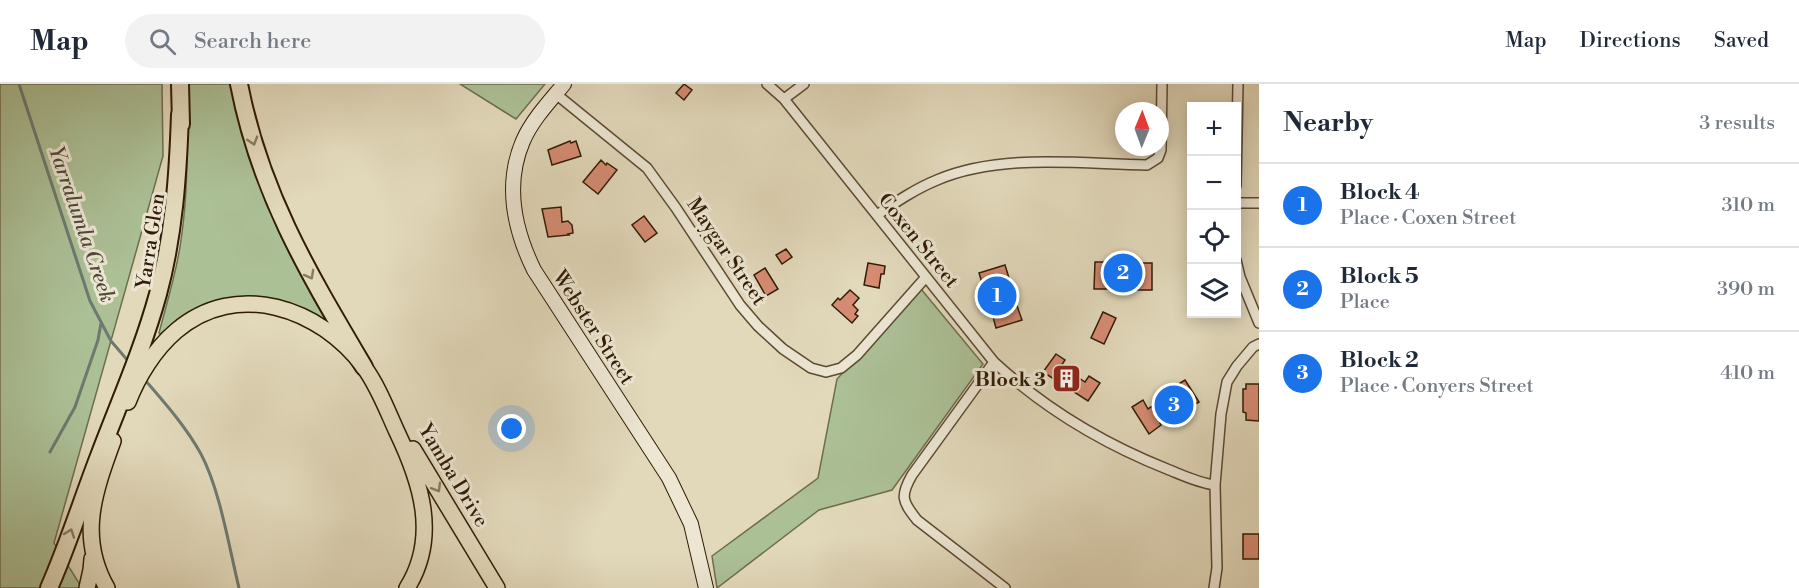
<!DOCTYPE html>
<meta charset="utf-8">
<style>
body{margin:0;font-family:"Libre Bodoni",serif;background:#f2f2f3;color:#1f2937}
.controls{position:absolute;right:18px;top:18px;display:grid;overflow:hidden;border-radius:0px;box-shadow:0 3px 15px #0003}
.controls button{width:54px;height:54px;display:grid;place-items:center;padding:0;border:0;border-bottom:2px solid #e0e1e3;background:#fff;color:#1f2937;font:30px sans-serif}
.compass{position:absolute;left:1115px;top:18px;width:54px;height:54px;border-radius:50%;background:#fff;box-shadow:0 3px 15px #0003;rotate:1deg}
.you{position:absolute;left:512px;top:345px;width:21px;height:21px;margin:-15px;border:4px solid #fff;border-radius:50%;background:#1a73e8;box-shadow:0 0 0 9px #1a73e833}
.badge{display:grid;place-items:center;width:39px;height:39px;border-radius:50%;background:#1a73e8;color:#fff;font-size:20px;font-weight:700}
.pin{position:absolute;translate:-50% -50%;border:3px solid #fff;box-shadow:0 2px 6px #0006}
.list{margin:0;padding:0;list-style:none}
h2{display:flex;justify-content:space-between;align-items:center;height:78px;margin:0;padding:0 24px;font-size:26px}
h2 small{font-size:20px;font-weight:400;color:#747a83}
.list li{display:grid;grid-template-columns:39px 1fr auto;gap:18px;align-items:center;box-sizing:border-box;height:84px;padding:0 24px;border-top:2px solid #e0e1e3}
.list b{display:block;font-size:22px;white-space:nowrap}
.list p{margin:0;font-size:20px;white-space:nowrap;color:#747a83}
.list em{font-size:20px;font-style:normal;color:#747a83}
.icon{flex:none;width:33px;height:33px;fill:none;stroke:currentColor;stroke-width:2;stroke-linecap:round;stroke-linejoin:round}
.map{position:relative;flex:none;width:1259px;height:504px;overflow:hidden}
header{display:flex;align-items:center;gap:36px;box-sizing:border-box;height:84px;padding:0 30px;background:#fff;border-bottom:2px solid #e0e1e3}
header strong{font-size:28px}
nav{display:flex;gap:33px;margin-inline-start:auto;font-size:21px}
.search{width:420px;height:54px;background:#f2f2f3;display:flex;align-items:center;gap:15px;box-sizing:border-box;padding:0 21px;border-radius:33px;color:#747a83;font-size:22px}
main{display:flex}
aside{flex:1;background:#fff}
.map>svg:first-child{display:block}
.green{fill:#acc096;stroke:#6e6e4d;stroke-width:1.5}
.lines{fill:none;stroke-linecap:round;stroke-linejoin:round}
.stream{stroke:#6e7971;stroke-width:3}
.building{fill:#d68c73;stroke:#301b04;stroke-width:1.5}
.street-casing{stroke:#5c4a32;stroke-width:12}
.secondary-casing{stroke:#301b04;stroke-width:16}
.primary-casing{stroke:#301b04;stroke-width:18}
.highway-casing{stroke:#301b04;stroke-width:20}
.street{stroke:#ece6d3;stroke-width:9}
.secondary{stroke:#ece6d3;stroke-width:14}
.primary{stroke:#e2d9bb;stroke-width:15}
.highway{stroke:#e2d9bb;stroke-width:16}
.oneway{stroke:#897a60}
.labels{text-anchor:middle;stroke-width:6;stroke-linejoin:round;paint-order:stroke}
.street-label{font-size:20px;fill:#301b04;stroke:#ece6d3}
.poi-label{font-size:20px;font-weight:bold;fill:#301b04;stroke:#ece6d3;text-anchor:end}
.water-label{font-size:21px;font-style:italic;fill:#4f4a3b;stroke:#ece6d3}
</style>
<header>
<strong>Map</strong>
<div class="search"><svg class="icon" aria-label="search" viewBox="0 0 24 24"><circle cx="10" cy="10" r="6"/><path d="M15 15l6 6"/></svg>Search here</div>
<nav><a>Map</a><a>Directions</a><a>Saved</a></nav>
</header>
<main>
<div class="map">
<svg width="1259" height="504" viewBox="0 0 1259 504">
<rect width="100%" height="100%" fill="#e2d9bb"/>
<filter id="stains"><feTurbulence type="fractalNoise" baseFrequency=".00333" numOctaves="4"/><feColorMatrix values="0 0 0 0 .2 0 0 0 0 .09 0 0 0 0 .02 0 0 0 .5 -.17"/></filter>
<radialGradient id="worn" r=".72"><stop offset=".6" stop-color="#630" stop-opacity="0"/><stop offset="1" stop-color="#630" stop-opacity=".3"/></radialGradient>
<path class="green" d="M0,0H162L163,72L54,459L82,504H0Z
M186,0H232L335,248L267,218L175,240L160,250L159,249C167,218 177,187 181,156C189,104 187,52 186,0Z
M460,0H545L516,35Z
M921,205L983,280L892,406L819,426L717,504L712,472L818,394L837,295Z"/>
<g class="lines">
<path class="stream" d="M19,0L90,217L111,257L129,278
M145,296C165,319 186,343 201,370C220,406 229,463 239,504
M50,368L75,323L98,256L101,239"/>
</g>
<path class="building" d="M684,0L692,6L684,16L676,9Z
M570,57L571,59L576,57L581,72L552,81L548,66Z
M601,76L606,81L607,79L617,86L598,110L583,98Z
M561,123L562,138L568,137L572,141L573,149L568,150L569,151L548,153L542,125Z
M644,132L657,149L645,158L632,141Z
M786,165L792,173L782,180L776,171Z
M1095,178H1108V181H1138V179H1152V206H1138V197L1109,196V205H1094Z
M868,179L885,182L884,190H881L879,204L864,201Z
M1005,181L1009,194L1000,196L1008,224L1017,222L1022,236L996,244L992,229H994L986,201L983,202L979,189Z
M765,184L778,205L766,212L754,191Z
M850,206L859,214L853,221L858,226L855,230L858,232L852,239L832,221L838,214L840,216Z
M1103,228L1116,234L1104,260L1091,254Z
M1056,270L1065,276L1061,282L1085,298L1089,292L1100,299L1088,317L1043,288Z
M1185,296L1199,318L1186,326L1185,324L1160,339L1161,341L1149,350L1132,323L1143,316L1148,325L1174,308L1172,304Z
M1246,300H1259V337L1246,336V329L1243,328V305H1246Z
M1243,450H1259V475H1243Z"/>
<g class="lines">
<defs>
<path id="street" d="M767,0L784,15L994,278C1044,324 1104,360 1167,385C1182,391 1198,399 1215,401
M556,10L647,84L676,124L740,221L758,242L783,265L811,284L826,288L841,284L857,271L926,193
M784,15L804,0
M1236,102L1238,0
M1236,119H1259
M877,131C896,118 915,105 937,96C1001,69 1079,80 1147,81L1158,74L1161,66L1162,0
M1236,176L1240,193L1259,239
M994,278L912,391C900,412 902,417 917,436L1005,504
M1214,504L1217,484L1215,401L1221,330L1227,298L1237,282L1253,263L1259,260"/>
<path id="secondary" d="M564,0C550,17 532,36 523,57C504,101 514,145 534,186L669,394L691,440L706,504"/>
<path id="primary" d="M128,318C138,292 155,265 176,247C237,195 320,224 364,283C378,302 387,326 397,348C421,398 439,453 407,504
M413,365L497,504
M87,504L91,486L92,475
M107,504C78,453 94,409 113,357"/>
<path id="highway" d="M180,0L181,40
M239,0C260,109 309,190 364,283
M49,504C68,461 82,416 99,372C119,319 143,265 158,210C174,151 178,91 180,30"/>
</defs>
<use href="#street" class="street-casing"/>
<use href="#secondary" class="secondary-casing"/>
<use href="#primary" class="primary-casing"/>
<use href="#highway" class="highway-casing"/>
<use href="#street" class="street"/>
<use href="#secondary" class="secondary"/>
<use href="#primary" class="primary"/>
<use href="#highway" class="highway"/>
</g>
<defs><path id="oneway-chevron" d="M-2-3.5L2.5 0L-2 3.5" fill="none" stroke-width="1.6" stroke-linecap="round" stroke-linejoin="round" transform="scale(1.5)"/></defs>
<g class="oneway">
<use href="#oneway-chevron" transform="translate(253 57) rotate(73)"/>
<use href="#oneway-chevron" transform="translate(310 191) rotate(61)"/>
<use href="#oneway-chevron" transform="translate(437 404) rotate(59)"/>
<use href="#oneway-chevron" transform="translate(70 449) rotate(-70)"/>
</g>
<defs>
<symbol id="building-square" viewBox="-11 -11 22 22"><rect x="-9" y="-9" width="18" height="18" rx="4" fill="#8f2418" stroke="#ece6d3"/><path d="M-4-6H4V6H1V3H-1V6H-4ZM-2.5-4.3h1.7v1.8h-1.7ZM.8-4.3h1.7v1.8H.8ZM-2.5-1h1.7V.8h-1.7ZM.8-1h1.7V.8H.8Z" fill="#fff"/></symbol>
</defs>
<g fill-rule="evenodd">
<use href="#building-square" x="1050" y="278" width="33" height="33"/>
</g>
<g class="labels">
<g class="street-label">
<text transform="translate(919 156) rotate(51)" y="7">Coxen Street</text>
<text transform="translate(150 157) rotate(-81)" y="7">Yarra Glen</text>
<text transform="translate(727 167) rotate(56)" y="7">Maygar Street</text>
<text transform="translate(594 243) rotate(57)" y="7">Webster Street</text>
<text transform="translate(454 391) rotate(59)" y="7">Yamba Drive</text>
</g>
<g class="poi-label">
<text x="1046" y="302">Block 3</text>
</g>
<g class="water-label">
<text transform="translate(82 140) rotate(71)" y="7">Yarralumla Creek</text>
</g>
</g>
<rect width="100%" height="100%" filter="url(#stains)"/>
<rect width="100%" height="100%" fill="url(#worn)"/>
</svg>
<div class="controls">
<button>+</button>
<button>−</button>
<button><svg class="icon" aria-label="locate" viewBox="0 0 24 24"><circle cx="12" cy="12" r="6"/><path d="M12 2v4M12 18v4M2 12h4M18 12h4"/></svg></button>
<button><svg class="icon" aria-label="layers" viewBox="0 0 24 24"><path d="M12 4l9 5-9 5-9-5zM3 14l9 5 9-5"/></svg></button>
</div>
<svg class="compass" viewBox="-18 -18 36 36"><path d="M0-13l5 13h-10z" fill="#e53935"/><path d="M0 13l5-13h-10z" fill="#747a83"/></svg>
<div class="you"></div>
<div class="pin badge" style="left:997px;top:212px">1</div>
<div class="pin badge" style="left:1123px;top:189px">2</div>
<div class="pin badge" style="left:1174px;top:321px">3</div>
</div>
<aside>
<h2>Nearby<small>3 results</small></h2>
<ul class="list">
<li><span class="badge">1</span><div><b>Block 4</b><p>Place · Coxen Street</p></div><em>310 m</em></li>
<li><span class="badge">2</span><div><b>Block 5</b><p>Place</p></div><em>390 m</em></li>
<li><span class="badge">3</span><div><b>Block 2</b><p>Place · Conyers Street</p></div><em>410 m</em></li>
</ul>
</aside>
</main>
